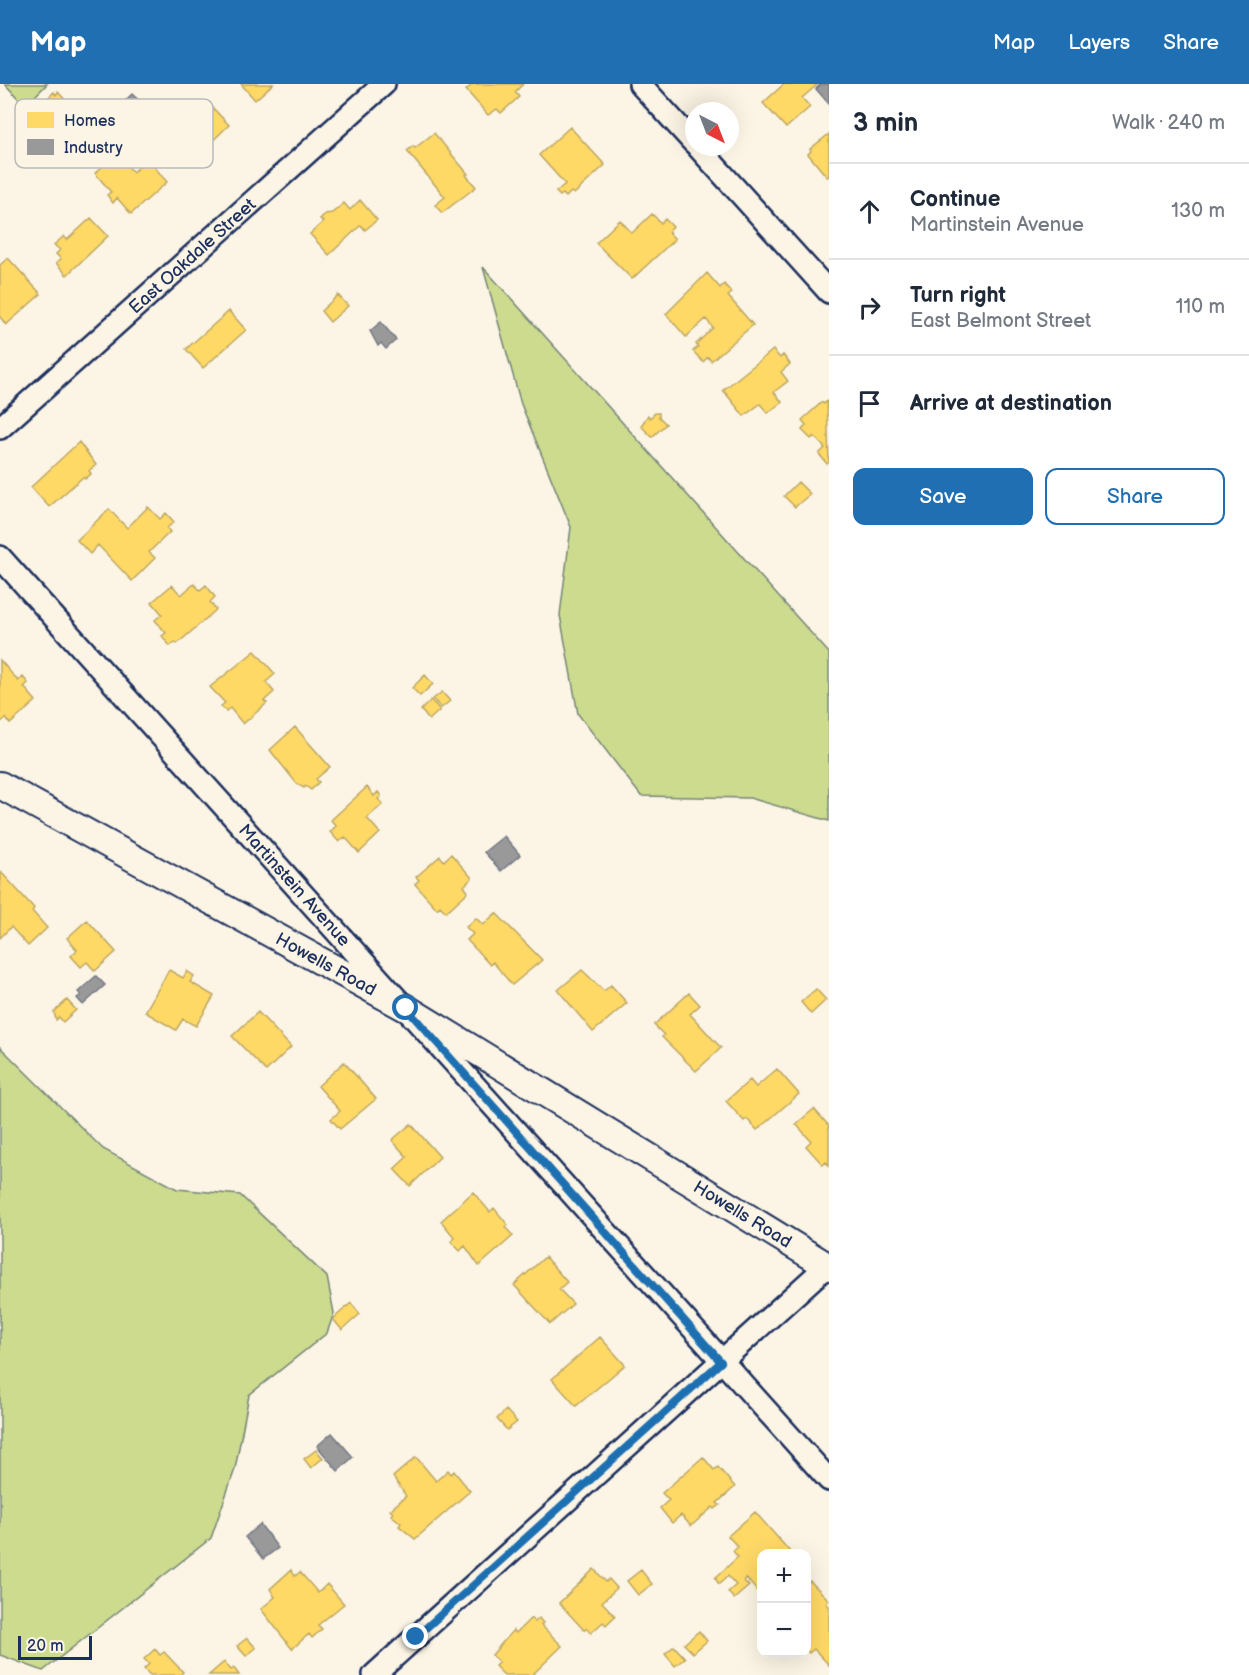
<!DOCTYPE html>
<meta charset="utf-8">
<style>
body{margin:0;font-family:"Balsamiq Sans",sans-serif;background:#f6f6f7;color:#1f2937}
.controls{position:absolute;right:18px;bottom:18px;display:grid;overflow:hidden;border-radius:12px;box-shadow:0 6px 24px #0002}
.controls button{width:54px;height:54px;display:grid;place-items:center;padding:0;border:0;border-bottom:2px solid #e0e1e3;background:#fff;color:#1f2937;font:30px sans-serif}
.compass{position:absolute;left:685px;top:18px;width:54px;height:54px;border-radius:50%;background:#fff;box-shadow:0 6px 24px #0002;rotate:138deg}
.scale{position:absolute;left:18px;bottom:15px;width:74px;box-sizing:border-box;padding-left:6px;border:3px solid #1b2f5e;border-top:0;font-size:16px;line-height:21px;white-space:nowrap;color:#1b2f5e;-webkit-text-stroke:4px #fcf5e5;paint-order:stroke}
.stop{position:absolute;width:18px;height:18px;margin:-14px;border:4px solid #1f6fb2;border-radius:50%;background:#fff}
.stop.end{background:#1f6fb2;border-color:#fff;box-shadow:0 2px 6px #0008}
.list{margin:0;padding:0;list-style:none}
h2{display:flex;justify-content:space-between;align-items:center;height:78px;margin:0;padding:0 24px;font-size:26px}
h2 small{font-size:20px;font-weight:400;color:#747a83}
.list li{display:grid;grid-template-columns:39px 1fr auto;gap:18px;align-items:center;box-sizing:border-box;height:96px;padding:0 24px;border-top:2px solid #e0e1e3}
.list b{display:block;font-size:22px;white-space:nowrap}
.list p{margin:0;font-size:20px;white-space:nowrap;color:#747a83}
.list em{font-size:20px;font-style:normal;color:#747a83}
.actions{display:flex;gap:12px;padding:18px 24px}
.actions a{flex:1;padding:14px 0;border:2px solid #1f6fb2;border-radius:12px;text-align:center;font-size:21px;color:#1f6fb2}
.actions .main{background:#1f6fb2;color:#fff}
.icon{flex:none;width:33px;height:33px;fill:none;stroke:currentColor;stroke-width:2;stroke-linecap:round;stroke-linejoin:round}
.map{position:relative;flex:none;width:829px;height:1591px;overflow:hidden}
header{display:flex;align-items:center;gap:36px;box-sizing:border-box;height:84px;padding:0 30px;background:#1f6fb2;color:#fff}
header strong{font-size:28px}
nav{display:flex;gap:33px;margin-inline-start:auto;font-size:21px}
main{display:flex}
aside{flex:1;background:#fff}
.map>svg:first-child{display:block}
.green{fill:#cddb8f;stroke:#748576;stroke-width:1.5}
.homes{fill:#ffd966;stroke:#bba664;stroke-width:1.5}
.industry{fill:#999;stroke:#737987;stroke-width:1.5}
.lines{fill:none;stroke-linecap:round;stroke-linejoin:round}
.minor-casing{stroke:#1b2f5e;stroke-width:26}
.tertiary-casing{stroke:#1b2f5e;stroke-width:30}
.minor{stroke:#fcf5e5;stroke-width:21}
.tertiary{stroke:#fcf5e5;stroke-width:26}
.route{stroke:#1f6fb2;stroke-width:8}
.labels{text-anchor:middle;stroke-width:6;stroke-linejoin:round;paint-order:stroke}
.street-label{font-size:18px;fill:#1b2f5e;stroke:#fcf5e5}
.key{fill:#fcf5e5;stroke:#b8babc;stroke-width:1.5}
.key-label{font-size:16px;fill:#1b2f5e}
</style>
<header>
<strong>Map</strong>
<nav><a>Map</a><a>Layers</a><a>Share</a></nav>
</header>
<main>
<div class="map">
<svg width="829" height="1591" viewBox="0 0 829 1591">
<rect width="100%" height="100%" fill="#fcf5e5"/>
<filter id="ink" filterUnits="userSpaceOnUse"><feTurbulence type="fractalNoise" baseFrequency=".0167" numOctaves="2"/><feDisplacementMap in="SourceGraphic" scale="12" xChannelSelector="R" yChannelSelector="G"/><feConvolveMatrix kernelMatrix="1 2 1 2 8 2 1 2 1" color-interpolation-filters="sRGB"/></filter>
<g filter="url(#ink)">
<path class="green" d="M5,0H47L25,22Z
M483,183L829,569V737L750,714L641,712L578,630L560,531L571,443L521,320Z
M0,963L103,1065L177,1105L240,1111L327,1193L334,1229L327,1249L249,1311L235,1385L211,1454L43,1587L0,1571Z"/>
<path class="homes" d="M241,0H273L255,16Z
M473,0H523L515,8L519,13L501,29L497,25L488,31L466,6Z
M784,0H818L802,14L810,23L786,44L763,19Z
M54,8L56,11L58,8L69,20L58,30L46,16Z
M210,21L229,41L196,73L168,43L184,26L194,36Z
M570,43L605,81L574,110L571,108L566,113L563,110L560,112L556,108L565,100L539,71Z
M434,49L468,90L466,91L476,103L442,129L435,121L445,113L407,67L413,62L415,64Z
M829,50V92L827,93L808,70L811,67L810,65Z
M117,70L133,88L148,75L167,98L131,130L117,114L113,119L107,111L111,108L95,89Z
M360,116L377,136L365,146L361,141L329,171L310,150L323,138L320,135L325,130L332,129L344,119L350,126Z
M652,130L661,139L665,135L673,143L668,148L675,155L632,195L596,159L620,136L632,149Z
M91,134L108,152L67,191L56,179L61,175L56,170L60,166L54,161L64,152L67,156Z
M8,174L41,210L6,241L0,233V181Z
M707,189L720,204L724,200L732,209L728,212L753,241L711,277L708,273L703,278L693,267L698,263L696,260L713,244L706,235L686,253L666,230Z
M338,211L348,222L330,238L321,227Z
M229,227L246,246L203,284L186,265Z
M773,266L780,274L783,271L790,280L781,288L788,297L774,308L782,318L768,329L760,320L744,332L723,306Z
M827,317L829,378L827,380L819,370L825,364L814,352L811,355L802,346L806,341L802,336L822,318L824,320Z
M655,329H659V333L666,340L652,353L641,342L648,331L650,334Z
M79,358L96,381L89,387L91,390L85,395L83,393L49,423L31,403Z
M798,398L810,410L795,423L784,412Z
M148,423L160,435L166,429L174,438L167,444L170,448L149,468L155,474L132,497L98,461L90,470L77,456L109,425L127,444Z
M194,500L200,506L206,501L215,513L210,518L216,526L177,560L175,558L170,562L162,552L166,549L155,536L162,530L152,518L172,501L181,511Z
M255,567L275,590L266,598L274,608L264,617L267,619L243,640L230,624L226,627L221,622L225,619L210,603Z
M0,576L18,597L23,593L28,599L24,603L36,617L10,640L6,634L0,639Z
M425,591L433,600L420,612L412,604Z
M442,608L450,617L441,624L433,615Z
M431,616L440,626L429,636L421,626Z
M295,643L330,683L316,695L319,698L311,706L306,702L304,704L297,700L270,666Z
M367,703L374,712L378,708L381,712L378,715L383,720L367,734L380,749L359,769L345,753L339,758L330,748L336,742L331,736Z
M451,770L472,794L464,802L468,808L446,828L440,822L437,825L415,800L419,796L416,793L440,772L444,777Z
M1,788L34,824L32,827L47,844L28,862L11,843L0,854Z
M496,829L542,876L512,901L493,878L490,881L467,856L473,850L466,843L476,834L483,841Z
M87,836L116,868L95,887L87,878L81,883L71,872L77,866L67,854Z
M169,886L183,894L187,887L194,892L190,898L214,912L196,942L183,935L176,946L145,928Z
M582,886L604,907L611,901L627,919L593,948L558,906Z
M816,905L826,916L811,930L801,918Z
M689,909L700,921L690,930L721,964L696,987L662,953L664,951L654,941Z
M67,916L76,926L63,938L59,933L56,936L54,928Z
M258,928L291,963L266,987L232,952Z
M344,978L376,1015L340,1045L331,1035L340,1027L318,1002Z
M777,985L799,1010L757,1046L747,1035L744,1037L726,1017L750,996L756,1003Z
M814,1025L829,1042V1082L826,1078L823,1081L806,1062L811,1057L796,1040Z
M411,1040L440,1073L410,1102L394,1085L407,1073L392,1056Z
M473,1108L490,1128L494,1124L508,1141L505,1143L513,1152L479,1182L465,1162L460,1167L451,1157L455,1154L441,1137Z
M545,1173L567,1198L559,1205L573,1220L550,1240L514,1201Z
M351,1219L360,1230L342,1246L333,1235Z
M600,1253L625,1281L576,1322L552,1295Z
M506,1326L517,1338L507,1346L497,1335Z
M316,1366L323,1374L311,1384L304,1375Z
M416,1373L436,1397L448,1386L451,1390L454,1387L470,1407L415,1455L399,1442L401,1439L391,1431L393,1429L390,1426L406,1412L393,1393Z
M703,1373L714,1386L718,1383L735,1403L717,1419L720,1421L715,1425L713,1423L691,1442L681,1431L672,1439L660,1424L669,1416L662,1409Z
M755,1428L792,1470H762V1503L757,1507L746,1494L744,1497L749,1502L734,1515L728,1508L736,1501L728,1492L719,1500L715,1494L738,1473L733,1467L738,1463L728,1452Z
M594,1485L606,1498L609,1495L617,1504L602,1518L615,1532L606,1541L603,1538L591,1549L586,1544L584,1546L559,1519Z
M291,1486L295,1492L300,1488L318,1509L327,1500L344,1520L318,1541L322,1545L312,1554L309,1550L292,1565L261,1525L275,1513L270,1505Z
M641,1486L652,1500L638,1511L627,1497Z
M810,1497L829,1516L826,1519L829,1522V1581L814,1565L809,1569L806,1565V1500Z
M531,1534L535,1538L539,1534L543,1539L541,1541L562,1562L532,1591H504L495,1582L499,1578L492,1571L513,1546L516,1549Z
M699,1547L707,1557L693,1569L684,1560Z
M247,1554L256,1564L246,1572L237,1562Z
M674,1562L685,1574L675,1582L665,1570Z
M155,1565L160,1571L164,1568L183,1588L180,1591H150L144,1585L149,1580L144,1575Z
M224,1578L231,1586L234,1584L239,1591H209Z"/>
<path class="industry" d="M821,0H829V20L816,5Z
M132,10L159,35L144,48L125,29L131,23L125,17Z
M381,238L396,256L386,265L381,259L378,262L370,247Z
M504,752L520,771L501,787L484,768Z
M96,892L105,901L83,921L77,914L81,911L78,908Z
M332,1349L353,1373L338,1387L317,1362Z
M260,1440L278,1464L263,1475L245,1453Z"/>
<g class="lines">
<defs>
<g id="minor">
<path d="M640,0L694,59"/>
<path d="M698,63L829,208"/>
<path id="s1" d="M0,344L384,0"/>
<path id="s2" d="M0,473L829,1396"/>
<path d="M374,1591L829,1180"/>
</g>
<g id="tertiary">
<path id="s3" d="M0,701L406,924L829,1183"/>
</g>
</defs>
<use href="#minor" class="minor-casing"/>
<use href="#tertiary" class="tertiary-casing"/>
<use href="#minor" class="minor"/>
<use href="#tertiary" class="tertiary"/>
</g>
</g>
<g class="lines" filter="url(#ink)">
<path class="route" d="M406,924L721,1278L416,1553"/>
</g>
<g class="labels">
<g class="street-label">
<text dy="6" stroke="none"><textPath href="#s1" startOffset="258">East Oakdale Street</textPath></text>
<text dy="6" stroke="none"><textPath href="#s2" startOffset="441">Martinstein Avenue</textPath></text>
<text dy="6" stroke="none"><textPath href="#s3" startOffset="372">Howells Road</textPath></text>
<text dy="6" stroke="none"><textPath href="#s3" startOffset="858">Howells Road</textPath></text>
</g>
</g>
<rect x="15" y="15" width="198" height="69" rx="9" class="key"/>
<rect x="27" y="28" width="27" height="16" fill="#ffd966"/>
<rect x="27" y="55" width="27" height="16" fill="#999"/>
<g class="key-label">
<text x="64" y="42">Homes</text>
<text x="64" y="69">Industry</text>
</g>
</svg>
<div class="controls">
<button>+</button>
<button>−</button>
</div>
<svg class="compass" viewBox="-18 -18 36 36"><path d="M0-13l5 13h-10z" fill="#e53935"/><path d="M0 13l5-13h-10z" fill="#747a83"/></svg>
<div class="scale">20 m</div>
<div class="stop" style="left:406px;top:924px"></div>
<div class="stop end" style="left:416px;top:1553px"></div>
</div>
<aside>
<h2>3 min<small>Walk · 240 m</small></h2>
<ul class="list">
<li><svg class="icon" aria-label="ahead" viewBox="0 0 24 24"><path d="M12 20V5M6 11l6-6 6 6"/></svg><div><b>Continue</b><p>Martinstein Avenue</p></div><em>130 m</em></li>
<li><svg class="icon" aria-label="right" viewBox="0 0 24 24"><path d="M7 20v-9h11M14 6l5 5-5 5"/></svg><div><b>Turn right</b><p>East Belmont Street</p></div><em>110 m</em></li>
<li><svg class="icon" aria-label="arrive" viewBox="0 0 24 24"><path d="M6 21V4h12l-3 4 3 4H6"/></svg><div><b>Arrive at destination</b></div></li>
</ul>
<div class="actions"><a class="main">Save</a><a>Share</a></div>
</aside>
</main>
